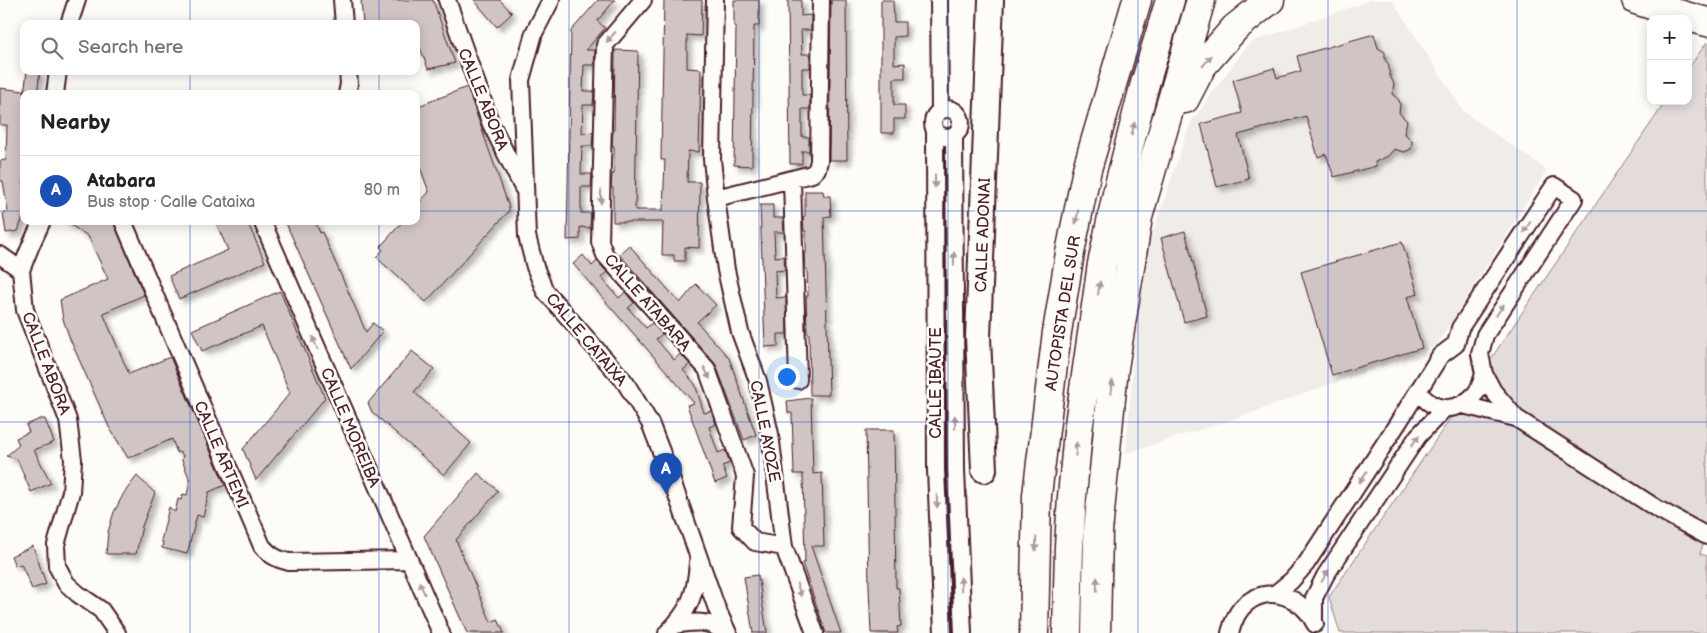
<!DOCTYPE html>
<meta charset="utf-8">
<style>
body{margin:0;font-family:"Balsamiq Sans",sans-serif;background:#f2f2f2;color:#222}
.controls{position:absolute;right:15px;top:15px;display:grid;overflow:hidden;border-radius:10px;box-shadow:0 2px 12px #0003}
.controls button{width:45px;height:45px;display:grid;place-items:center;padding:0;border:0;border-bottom:1px solid #e0e0e0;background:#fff;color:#222;font:25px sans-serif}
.you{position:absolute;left:786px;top:376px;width:18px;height:18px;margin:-12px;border:4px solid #fff;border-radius:50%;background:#1a73e8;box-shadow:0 0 0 8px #1a73e833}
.badge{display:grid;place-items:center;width:32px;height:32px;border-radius:50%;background:#0b8043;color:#fff;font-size:16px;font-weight:700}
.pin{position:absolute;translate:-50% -41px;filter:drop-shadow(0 1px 2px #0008)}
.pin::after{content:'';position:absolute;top:26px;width:18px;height:15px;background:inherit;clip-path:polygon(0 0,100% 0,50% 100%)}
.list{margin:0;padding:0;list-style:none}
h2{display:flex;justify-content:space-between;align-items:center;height:65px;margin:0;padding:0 20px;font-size:21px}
h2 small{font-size:16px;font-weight:400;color:#767676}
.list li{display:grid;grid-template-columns:32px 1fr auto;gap:15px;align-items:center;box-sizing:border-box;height:70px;padding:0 20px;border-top:1px solid #e0e0e0}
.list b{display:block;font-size:19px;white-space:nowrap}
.list p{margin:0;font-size:16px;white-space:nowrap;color:#767676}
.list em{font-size:16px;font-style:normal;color:#767676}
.icon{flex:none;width:28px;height:28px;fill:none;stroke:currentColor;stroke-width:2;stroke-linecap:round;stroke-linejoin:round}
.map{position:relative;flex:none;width:1707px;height:633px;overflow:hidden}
.search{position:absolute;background:#fff;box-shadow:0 2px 12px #0003;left:20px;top:20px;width:400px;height:55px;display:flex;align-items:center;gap:12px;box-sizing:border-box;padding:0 18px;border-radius:10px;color:#767676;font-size:19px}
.panel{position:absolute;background:#fff;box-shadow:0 2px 12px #0003;left:20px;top:90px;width:400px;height:135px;border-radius:10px}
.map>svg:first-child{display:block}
.built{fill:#f0ece8}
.green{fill:#e3dcda;stroke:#967e82}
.building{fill:#d0c5c4;stroke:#4a1f2b;filter:url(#shadow)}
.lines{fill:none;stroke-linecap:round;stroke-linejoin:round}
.street-casing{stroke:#4a1f2b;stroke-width:20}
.secondary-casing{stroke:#4a1f2b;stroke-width:28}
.highway-casing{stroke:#4a1f2b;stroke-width:31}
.street{stroke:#fdfcf7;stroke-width:16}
.secondary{stroke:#fdfcf7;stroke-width:24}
.highway{stroke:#fdfcf7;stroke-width:28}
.oneway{fill:#ac999b}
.grid{fill:none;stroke:#1d4ed8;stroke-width:1;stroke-opacity:0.55}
.labels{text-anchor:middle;stroke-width:5;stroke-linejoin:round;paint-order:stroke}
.street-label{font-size:16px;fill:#4a1f2b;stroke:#fdfcf7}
</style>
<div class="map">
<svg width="1707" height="633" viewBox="0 0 1707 633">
<defs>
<filter id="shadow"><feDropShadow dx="4.5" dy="4.5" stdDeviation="2.5" flood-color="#0004"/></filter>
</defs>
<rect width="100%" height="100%" fill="#fdfcf7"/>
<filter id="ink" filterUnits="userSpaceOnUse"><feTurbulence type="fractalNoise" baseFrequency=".02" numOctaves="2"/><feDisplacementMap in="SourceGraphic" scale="10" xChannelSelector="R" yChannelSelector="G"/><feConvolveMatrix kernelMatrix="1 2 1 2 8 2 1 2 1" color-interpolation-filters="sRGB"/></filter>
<g filter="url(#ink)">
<path class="built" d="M1371,0H1392L1464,112L1547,170L1436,346L1240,417L1126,453L1141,268L1190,124L1249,43Z"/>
<path class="green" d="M1707,42V533L1700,554L1707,556V633H1340L1329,597L1666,101H1688V69Z"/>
<path class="building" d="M361,0H433L455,63L428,69L416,37V24H363Z
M474,0H500L512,13L497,27Z
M598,0H615L597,21L605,28L586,50H595L594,65H584L583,91H594L593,105H583L582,133L593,132L592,146H582L581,174H592L591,187H581V213H591L590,228L580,227V239L567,240L571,31Z
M664,0H702L701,36L687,35V68L701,69L699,152L688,151L687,182H700L699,248L685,247V261H674V255H662L663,222H613V188H611L612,174H614V146H612L613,131H614L615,50L638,51L635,210H663L665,160H661Z
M734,0H759V26H754L752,166L734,165L736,26H734Z
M788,0H801V16L811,15V30H801L802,54H810V68H802V95H810V109H802V137H809V151H802V164H790Z
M831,0H846L847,160H829Z
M881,0H893L894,22H905V36L894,37V64L905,63V78H894V105H905V119H894V133H881Z
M1374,34L1378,48L1385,52V60L1389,65V74L1394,84L1392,94L1399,100L1400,104L1399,113L1407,121L1404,133L1412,141L1411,149L1404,152L1394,149L1388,156L1375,162L1376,166L1334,177L1326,154L1318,157L1306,116L1238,135L1249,179L1217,187L1201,124L1242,113L1233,80L1274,68L1277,78L1301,71L1297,56Z
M27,71H40L37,94H24Z
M467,87L509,207V211L426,302L376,257L383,250L380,247L403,221H416V206L429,192L416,156V107Z
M0,88L24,91V214L18,231L6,233L3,213L8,211L3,181H0V161L6,160L7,125H0Z
M805,191H823L824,196H830L831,216L824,217L829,395H810L809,333H807L806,296H808L807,269H805L804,254H806V231H804L803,217L805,216Z
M760,205H773V218H783L784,232H774L775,257L784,256L785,270L775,271L776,298L786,297L787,334H778V346L765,347Z
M64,221H113L144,295L103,313L129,374L170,357L225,485L209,492L203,517L197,515L187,554L162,548L163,542L161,541L169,507L175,512L178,499L181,500L183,494L187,495L190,480L182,460L183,455L179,452L177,453L172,439L128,458L109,427L70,339L63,319L60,300L108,279L88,236Z
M215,221H247L265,262L179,299L169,276L228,250Z
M285,221H315L320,233L322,232L366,332L373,323L383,331L351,369Z
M1185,231L1207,316L1184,322L1161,238Z
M1402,242L1418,294L1407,297L1422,348L1332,375L1301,272Z
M629,245L680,303L696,284L716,305L697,322L729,358L756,435L744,440L716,365L619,254Z
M583,255L592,266L597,261L607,272L601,277L619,298L625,292L634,303L628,308L646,328L652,323L662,334L656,339L674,360L680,354L690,364L683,370L695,384L704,413L711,411L716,424L709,427L718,453L725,450L730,463L722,466L727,478L715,483L687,405L694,403L573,264Z
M280,291L325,398L256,480L243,449L290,393L262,326L202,351L192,330Z
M412,351L434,369L414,392L471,443L444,475L372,412L368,403Z
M811,398L813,474L822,473L824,546H811L841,633H826L802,563L805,562L803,474H794L792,413H788L787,401Z
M40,419H45L54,442L34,450L51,483L31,492L17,459L6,456L19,445L16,438L29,432L26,425Z
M866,430H894L896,588H899L901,626L897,627L898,633H871L869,587Z
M478,473L498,491L456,540L491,622L498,619L504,633H467L424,536Z
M137,476L155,493L142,526L136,554H106L108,532L114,512L124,493Z
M33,546L46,584L32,589L21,564L15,566L11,556Z
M758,575L767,633H753L744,577Z"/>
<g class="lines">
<defs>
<path id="street" d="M342,0L344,24
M447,0L491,124L523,188
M551,0L534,33L521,80L527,236L535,267L545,291L625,382L650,423L666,464L717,609L728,633
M643,0L605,45L600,242L605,255L707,369L745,476L741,527L755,542L784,547
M715,0L712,159L716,198L726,270L740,332L758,381L770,434L784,547L815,633
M939,0L940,111
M69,24L77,0
M55,94L58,71
M347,94L349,84L348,71
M933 123a14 14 0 1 1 28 0a14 14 0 1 1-28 0Z
M935,132L936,470L943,633
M954,135L956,469L963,633
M792,180L798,380
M716,198L812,174L817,169L819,161L821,0
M42,221L31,245L21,270L25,310L68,420L73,460L71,492L56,545L57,566L66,583L78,594L101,610L117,633
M123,221L262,546C270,555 276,559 289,562L409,560
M262,221L441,633
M0,255L21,270
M1418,391C1434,414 1458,413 1476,393C1480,388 1482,380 1484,374
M1463,405L1516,418
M1275,594L1291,581L1306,564L1398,423L1440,356L1456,344L1460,328L1554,186L1574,199L1485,335L1480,354L1484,374L1493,391L1516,418L1656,508L1707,536
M1314,622V598L1325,576L1418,436L1445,408
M675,625C691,622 712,619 723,633
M667,633C690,610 696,594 698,562
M1230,633C1233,622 1237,610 1247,603C1271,584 1303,598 1315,624"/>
<path id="secondary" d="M984,470L978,337L991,0"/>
<path id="highway" d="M1636,0L1685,16L1707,22
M1185,99L1202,66L1235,28L1270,0
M1034,633L1037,495L1057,332L1070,253L1087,169L1137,0
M1067,633L1069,546L1072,497L1078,431L1102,264L1118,189L1144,87L1170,0
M1096,633L1098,532L1114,368L1138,217L1201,0"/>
</defs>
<use href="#street" class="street-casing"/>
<use href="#secondary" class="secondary-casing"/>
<use href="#highway" class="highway-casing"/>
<use href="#street" class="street"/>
<use href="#secondary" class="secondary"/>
<use href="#highway" class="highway"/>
</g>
<defs><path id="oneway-solid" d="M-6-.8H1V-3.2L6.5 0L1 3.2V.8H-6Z" transform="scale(1.25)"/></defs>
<g class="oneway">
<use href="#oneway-solid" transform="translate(611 37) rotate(131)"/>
<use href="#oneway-solid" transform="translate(1207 61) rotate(-50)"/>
<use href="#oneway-solid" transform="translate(1133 129) rotate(-76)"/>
<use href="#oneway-solid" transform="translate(935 181) rotate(90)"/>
<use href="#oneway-solid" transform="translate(601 197) rotate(91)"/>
<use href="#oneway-solid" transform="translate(1077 217) rotate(101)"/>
<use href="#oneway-solid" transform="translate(1527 227) rotate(123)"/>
<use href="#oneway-solid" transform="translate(954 259) rotate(-90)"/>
<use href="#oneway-solid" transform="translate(1099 288) rotate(-82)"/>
<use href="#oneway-solid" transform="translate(1500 310) rotate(-56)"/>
<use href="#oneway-solid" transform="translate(315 343) rotate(-113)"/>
<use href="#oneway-solid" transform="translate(707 373) rotate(64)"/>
<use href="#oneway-solid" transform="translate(1112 387) rotate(-84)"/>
<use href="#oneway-solid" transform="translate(955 422) rotate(-91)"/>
<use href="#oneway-solid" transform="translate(1415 441) rotate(-55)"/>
<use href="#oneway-solid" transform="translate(1076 449) rotate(-85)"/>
<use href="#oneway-solid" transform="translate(1363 477) rotate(123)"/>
<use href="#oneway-solid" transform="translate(937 501) rotate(88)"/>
<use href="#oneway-solid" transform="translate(1036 544) rotate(92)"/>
<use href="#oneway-solid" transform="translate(1325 576) rotate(-60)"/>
<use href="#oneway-solid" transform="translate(961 584) rotate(-92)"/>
<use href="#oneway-solid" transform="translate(1097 584) rotate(-89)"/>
<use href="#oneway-solid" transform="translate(422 588) rotate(-114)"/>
<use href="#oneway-solid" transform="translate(799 590) rotate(70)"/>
</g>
</g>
<path class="grid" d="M190,0V24M379,0V24M569,0V633M759,0V633M948,0V633M1138,0V633M1328,0V633M1517,0V633M190,71V94M379,71V94M0,211H24M416,211H1707M190,221V633M379,221V633M0,422H1707"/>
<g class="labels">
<g class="street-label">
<text transform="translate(484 99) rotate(68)" y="6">CALLE ABORA</text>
<text transform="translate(982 235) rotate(-88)" y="6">CALLE ADONAI</text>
<text transform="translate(648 302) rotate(49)" y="6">CALLE ATABARA</text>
<text transform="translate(1062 313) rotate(-81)" y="6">AUTOPISTA DEL SUR</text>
<text transform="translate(587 339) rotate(50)" y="6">CALLE CATAIXA</text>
<text transform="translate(47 363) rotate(69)" y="6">CALLE ABORA</text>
<text transform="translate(935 383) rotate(-90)" y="6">CALLE IBAUTE</text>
<text transform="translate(351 427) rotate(67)" y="6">CALLE MOREIBA</text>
<text transform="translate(766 431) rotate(79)" y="6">CALLE AYOZE</text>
<text transform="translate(222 454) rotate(67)" y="6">CALLE ARTEMI</text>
</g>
</g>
</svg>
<div class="controls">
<button>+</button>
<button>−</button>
</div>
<div class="you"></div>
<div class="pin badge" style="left:666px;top:494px;background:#1a4fb4">A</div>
<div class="search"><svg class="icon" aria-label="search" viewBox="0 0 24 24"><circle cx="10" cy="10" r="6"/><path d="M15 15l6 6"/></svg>Search here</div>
<section class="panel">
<h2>Nearby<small></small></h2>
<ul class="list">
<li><span class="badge" style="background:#1a4fb4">A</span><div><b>Atabara</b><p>Bus stop · Calle Cataixa</p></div><em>80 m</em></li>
</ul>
</section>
</div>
